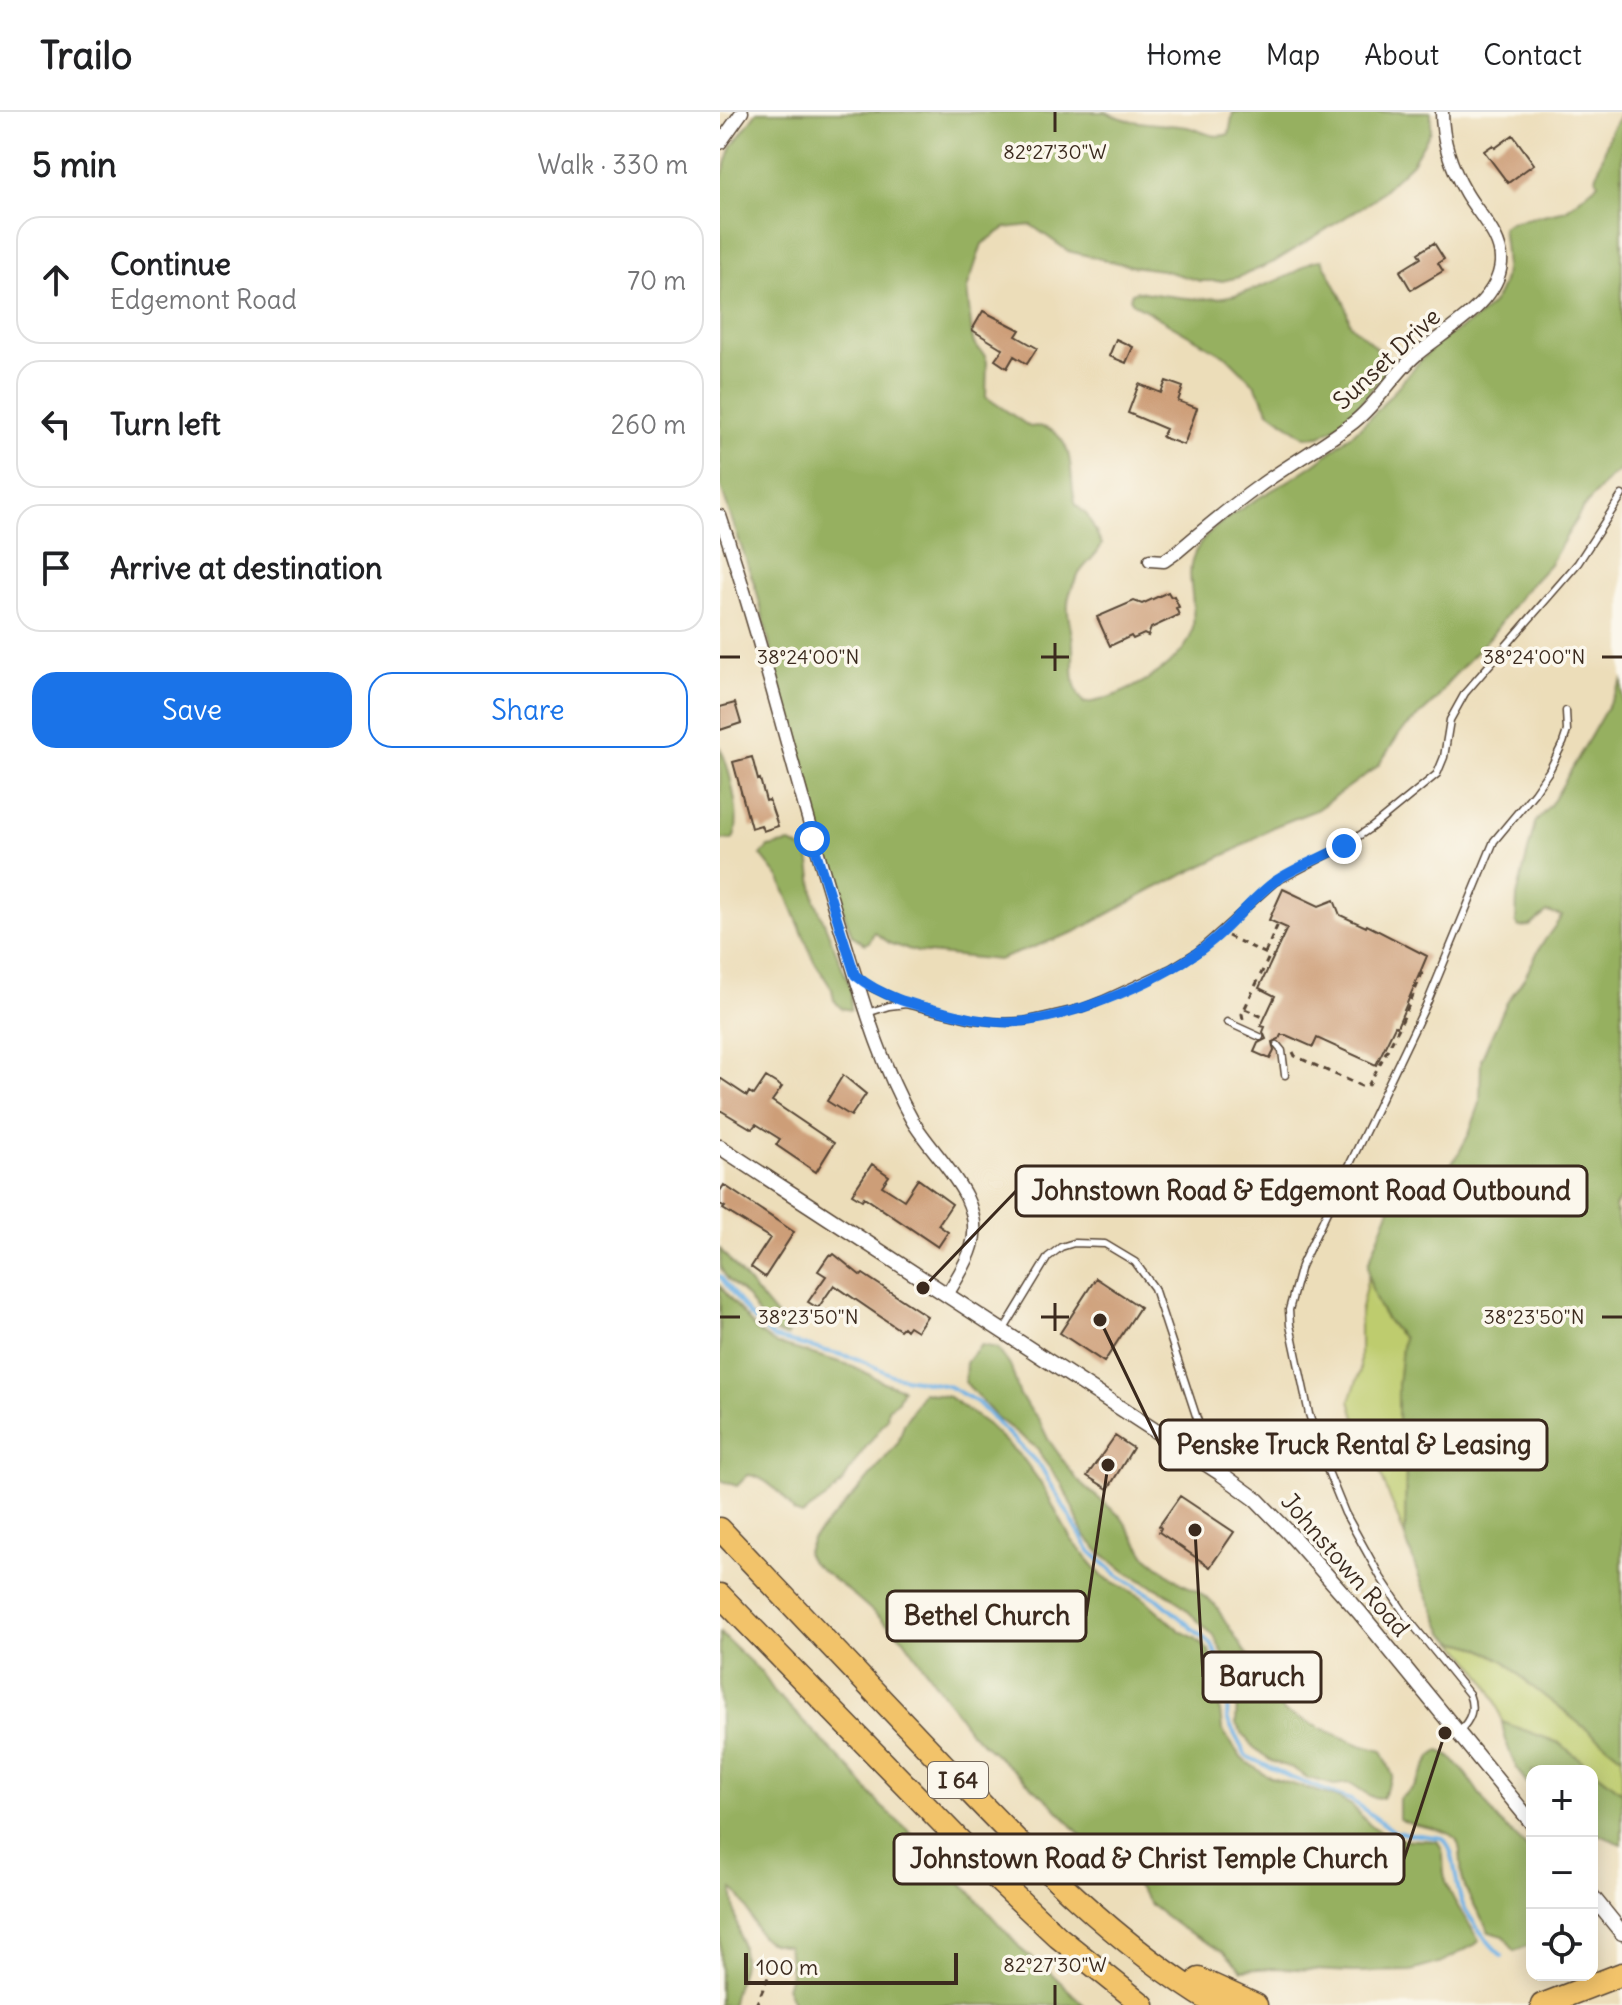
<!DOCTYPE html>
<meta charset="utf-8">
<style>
body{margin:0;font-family:Delius,sans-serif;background:#f6f6f6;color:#202124}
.controls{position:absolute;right:24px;bottom:24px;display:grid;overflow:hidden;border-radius:16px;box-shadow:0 4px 20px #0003}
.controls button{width:72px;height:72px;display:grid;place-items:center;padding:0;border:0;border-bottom:2px solid #e0e0e0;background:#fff;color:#202124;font:40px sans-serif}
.scale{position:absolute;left:24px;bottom:20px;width:214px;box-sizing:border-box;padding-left:8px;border:4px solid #3b2a1e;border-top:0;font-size:22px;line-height:28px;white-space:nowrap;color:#3b2a1e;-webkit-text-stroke:6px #fbf7ec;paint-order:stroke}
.stop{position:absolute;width:24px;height:24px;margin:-18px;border:6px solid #1a73e8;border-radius:50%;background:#fff}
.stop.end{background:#1a73e8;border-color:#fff;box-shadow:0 2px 8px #0008}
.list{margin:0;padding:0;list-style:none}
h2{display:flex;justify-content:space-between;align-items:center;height:104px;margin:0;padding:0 32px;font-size:34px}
h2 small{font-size:26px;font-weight:400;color:#757577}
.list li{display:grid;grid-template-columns:52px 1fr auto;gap:24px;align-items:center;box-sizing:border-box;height:128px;margin:0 16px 16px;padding:0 16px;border:2px solid #e0e0e0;border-radius:24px}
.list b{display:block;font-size:30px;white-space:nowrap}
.list p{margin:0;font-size:26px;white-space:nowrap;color:#757577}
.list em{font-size:26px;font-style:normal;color:#757577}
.actions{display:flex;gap:16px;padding:24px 32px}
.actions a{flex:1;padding:18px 0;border:2px solid #1a73e8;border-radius:24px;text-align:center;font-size:28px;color:#1a73e8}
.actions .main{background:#1a73e8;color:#fff}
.icon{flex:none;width:44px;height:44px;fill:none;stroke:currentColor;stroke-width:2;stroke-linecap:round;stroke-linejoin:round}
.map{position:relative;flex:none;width:902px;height:1893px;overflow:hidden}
header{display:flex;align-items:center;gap:48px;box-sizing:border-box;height:112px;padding:0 40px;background:#fff;border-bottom:2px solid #e0e0e0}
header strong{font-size:38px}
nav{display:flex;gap:44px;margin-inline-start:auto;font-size:28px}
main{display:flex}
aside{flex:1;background:#fff}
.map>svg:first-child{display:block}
.green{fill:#becc6e;stroke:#7c7b46;stroke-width:2}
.forest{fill:#96b061;stroke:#686d40;stroke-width:2}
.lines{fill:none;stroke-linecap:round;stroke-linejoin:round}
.stream{stroke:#71b2e5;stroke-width:4}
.building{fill:#cd9e78}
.service-casing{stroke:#564535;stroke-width:9}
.minor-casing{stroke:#564535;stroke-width:15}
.tertiary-casing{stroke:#564535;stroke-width:17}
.motorway-casing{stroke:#564535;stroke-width:25}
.path{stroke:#564535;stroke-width:3;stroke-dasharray:6 6;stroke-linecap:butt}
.service{stroke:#fff;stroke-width:6}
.minor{stroke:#fff;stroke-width:12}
.tertiary{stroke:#fff;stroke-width:14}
.motorway{stroke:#f2c36a;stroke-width:22}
.route{stroke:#1a73e8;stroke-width:10}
.ticks{fill:none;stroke:#3b2a1e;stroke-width:3}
.labels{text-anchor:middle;stroke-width:7;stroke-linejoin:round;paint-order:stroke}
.shield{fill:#fbf7ec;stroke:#75685c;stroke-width:2}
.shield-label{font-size:22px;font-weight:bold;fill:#3b2a1e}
.street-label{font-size:24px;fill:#3b2a1e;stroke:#fbf7ec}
.ticks-label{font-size:20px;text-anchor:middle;fill:#3b2a1e;stroke:#fbf7ec;stroke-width:7;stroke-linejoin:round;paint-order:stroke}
.leader{fill:none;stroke:#3b2a1e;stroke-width:3}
.callout-dot{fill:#3b2a1e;stroke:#fbf7ec;stroke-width:3}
.callout{fill:#fbf7ec;stroke:#3b2a1e;stroke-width:3}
.callout-label{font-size:26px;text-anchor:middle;font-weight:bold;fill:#3b2a1e}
</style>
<header>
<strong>Trailo</strong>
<nav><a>Home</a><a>Map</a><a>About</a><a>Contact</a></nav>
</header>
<main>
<aside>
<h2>5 min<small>Walk · 330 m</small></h2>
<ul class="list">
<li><svg class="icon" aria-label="ahead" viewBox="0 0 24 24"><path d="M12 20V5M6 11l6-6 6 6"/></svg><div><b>Continue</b><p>Edgemont Road</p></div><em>70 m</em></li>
<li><svg class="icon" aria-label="left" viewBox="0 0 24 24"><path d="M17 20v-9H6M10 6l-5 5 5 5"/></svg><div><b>Turn left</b></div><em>260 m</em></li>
<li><svg class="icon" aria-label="arrive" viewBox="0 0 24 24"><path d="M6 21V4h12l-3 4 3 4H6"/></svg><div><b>Arrive at destination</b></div></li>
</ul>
<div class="actions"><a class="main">Save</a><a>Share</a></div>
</aside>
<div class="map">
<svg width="902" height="1893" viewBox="0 0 902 1893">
<rect width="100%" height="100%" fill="#fbf7ec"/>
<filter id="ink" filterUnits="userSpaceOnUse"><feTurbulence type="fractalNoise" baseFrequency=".0125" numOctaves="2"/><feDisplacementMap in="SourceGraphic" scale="16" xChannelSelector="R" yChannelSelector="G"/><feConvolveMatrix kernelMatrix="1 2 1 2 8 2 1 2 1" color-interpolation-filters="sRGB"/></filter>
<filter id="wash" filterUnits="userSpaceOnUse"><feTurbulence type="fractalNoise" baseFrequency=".006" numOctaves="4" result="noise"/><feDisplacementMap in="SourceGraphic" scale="32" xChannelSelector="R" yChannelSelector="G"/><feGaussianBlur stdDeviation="1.8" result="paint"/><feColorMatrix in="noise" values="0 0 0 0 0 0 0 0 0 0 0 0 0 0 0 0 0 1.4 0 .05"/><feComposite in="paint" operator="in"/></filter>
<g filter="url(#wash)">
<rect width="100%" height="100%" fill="#ecddb9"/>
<path class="green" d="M648,1164C657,1192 661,1205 683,1226L678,1274V1314L686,1349L685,1425L660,1360L642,1329L630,1289L640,1259V1201Z
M734,1529L760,1536L786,1550L809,1572L902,1645V1680L839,1631L782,1610C776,1577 755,1554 734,1529Z"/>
<path class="forest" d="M37,0H386C411,13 440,11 467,15C482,18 493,28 509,22L513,0H711V19L692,51L653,88L554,150L519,165L502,169H480L442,158L411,154L348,139L311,113L285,116L262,132L247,177L252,223L254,232L265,244L267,250L266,285L310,315C319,313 326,315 334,320C357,338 348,368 356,393L367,403L382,432C376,446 362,453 356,467C352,475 348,483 348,492C347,503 350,512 352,523C356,548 347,570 364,591C397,589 469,552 473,515C477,471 454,451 496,415C526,390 562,375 593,353C608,343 622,330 636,319C666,294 686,260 715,234C733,218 763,208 776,186C790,163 785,140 782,115L791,110L846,98L878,71L876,66L891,18L902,0V357L888,367L863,396L830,452L801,483L771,524L729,569L717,587L680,621L658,654L596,698L553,715L515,738L434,777L355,820L278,848L198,840L171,832L154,820L150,829L145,832L132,823L112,767L79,653L37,480L0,373V69L12,34Z
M602,148L625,192L630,212L672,250L635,299L619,313L600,324L585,325L549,299L535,273L507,245L413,191L410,186L412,181L417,179C468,187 495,194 545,173C555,169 565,166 574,161C584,155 589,148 602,148Z
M902,569V1084L895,1095L899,1115L902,1118V1645L809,1572L786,1550L760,1536L734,1529L725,1522L700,1468L685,1425L686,1349L678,1314V1274L683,1226C661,1204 649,1182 648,1152L676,1081L692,1079L718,1068L736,1046L749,1022L760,991L761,948L767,934L786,892L806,863L820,835L842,804L827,800L810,814L799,815L796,810L797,784L815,711L834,688Z
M0,636C9,651 24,714 12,728L0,727Z
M70,731L82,737L89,744L95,788L131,877V898L121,896L114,888L112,877L94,849L60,767L41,743L48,735Z
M0,1137L68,1218V1224C51,1224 38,1203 31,1191C24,1178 8,1173 1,1156C0,1150 0,1143 0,1137Z
M0,1174L36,1218L54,1231L133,1254L163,1270L183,1277L177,1290L168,1296L167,1307L137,1347L122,1371L109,1384L82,1403L74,1400C67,1386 44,1363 28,1363L17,1374L0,1368Z
M261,1233L277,1236L291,1255L300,1284L319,1308L328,1327L358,1369L401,1405L426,1444L460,1471L476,1478L495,1493L525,1540L538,1552L564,1600L640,1633L662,1639L673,1664L662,1686L652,1685L630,1671L614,1673L588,1666L574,1657L551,1649L531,1633L516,1612L518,1571L494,1524L453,1485L406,1460L380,1440L365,1424L342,1372L322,1346L318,1337L276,1305L245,1270L246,1250Z
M203,1280L229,1285L267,1312L304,1348L320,1370L351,1427L383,1465L422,1485L460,1519L475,1526L489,1539L503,1569L499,1590L502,1618L522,1647L551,1666L616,1685L631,1693L650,1713L674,1727L717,1729C727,1741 721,1752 725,1766C731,1789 748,1808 759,1829L756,1832L722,1850L691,1859L632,1860L555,1856L522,1858L503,1839L461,1816L431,1793L414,1770L368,1731L332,1692L251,1621L184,1527L135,1484L91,1450L86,1441L92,1427L135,1382L178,1331L184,1312Z
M0,1521L42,1561L54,1579L131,1658L161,1694L228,1755L303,1839L331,1861L364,1893H74L66,1875L71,1860L68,1834C62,1832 54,1833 49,1830C31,1822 31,1791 13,1778C12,1802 23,1825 23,1849C23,1865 12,1877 12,1893H0Z
M782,1610L839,1631L902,1680V1732L872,1720V1659H812V1677C794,1658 786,1635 782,1610Z
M719,1639C742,1645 763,1693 780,1710C791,1721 803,1730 812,1742V1832L794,1839L784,1824L769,1820C760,1800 746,1786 742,1764C740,1753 743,1730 732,1723C716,1714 695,1716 679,1707V1687L695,1674L711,1645Z"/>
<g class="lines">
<path class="stream" d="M0,1164L30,1204L54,1226L138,1247L174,1264L228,1274L257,1290L321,1355L369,1438L396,1462L439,1488L492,1533L509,1567L507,1607L526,1644L572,1666L631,1688L675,1720L723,1726C737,1741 734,1773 743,1793C752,1810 768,1831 782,1844"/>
</g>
<g id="blocks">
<path class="building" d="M793,23L814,52L788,71L764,39L773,33L775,36Z
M714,131L724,147L718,151L723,159L691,178L680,159L701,146L698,141Z
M263,199L300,218L296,224L317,236L307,252L294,244L287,256L275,248L283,237L252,218Z
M396,227L413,235L406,251L389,244Z
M446,269L463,275L458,289L477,296L464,333L442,325L446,317L408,301L419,272L441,281Z
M448,480L451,485L454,484L459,495L456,496L459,503L431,516L428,524L424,522L413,527L411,524L390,534L377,505L414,489L422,492Z
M15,591L21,611L0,618V595Z
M32,645L38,668L40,667L46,689L49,688L58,714L43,719L41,713L31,716L13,650Z
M563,777L599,794L614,788L620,803L646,815L647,813L707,844L677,915L675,914L656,953L597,926L593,935L566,923H561L559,927L552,930L554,939L550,947L534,940L538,931L546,927L543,920L545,915L541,914L555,884L539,876L567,816L549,808Z
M123,963L146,982L131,1004L107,989Z
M46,965L62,975L52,989L114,1031L96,1060L56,1033L60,1027L36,1012L32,1017L0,998V966L27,984L29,980L34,983Z
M152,1052L169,1064L162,1074L184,1088L198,1067L232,1092L218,1113L228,1120L218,1135L144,1085L142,1088L132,1082Z
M4,1073L74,1120L45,1165L31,1155L50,1126L3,1097L5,1095L0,1092V1079Z
M114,1142L141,1164L143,1162L207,1204L197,1219L189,1214L186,1218L183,1215L180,1218L114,1173L98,1196L88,1190L106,1164L98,1159L109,1143L112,1144Z
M376,1166L420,1195L384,1250L340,1221Z
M395,1324L413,1336L388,1377L367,1364Z
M460,1384L514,1420L490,1455L439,1420L441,1416L439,1414Z"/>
</g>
</g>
<g filter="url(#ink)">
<use href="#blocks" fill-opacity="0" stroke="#564535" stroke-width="2"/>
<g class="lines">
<defs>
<path id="service" d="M137,865L148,874L183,890
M147,901L169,894L186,892L254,908L282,910L305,909L362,896L382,888L451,856L477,840L555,770L624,734L652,715L717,662L724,645L730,608L745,581L858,451L902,383
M507,910L540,925
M557,933L562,939L565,963
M283,1219L328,1145L341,1135L354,1131L385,1132L415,1150L434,1176L487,1337L486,1352
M739,1619C751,1608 755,1597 749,1582L689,1508L661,1466L625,1401L607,1357L589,1302L570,1213L569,1198L581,1154L708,889L774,729L814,681L829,659L843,631L847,619L846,599"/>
<path id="minor" d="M0,31L22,0
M0,404C47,543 79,687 124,827C143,889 160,951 192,1008C214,1046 266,1085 252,1134C247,1152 236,1167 227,1183
M430,448L444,449L457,440C483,418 510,395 538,375C569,352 603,334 634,310C658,291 673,263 696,243C724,219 778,192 781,151C783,125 758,102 746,81C732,57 722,28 722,0"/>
<path id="tertiary" d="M0,1035L500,1361L537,1388L571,1423L640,1501L812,1711
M872,1784L902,1821"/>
<path id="motorway" d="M0,1417C74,1495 147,1573 221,1650C306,1739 391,1830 497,1893
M0,1483L282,1772L338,1825L423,1893
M479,1867L536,1893
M822,1893L902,1862"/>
</defs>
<use href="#service" class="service-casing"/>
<use href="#minor" class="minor-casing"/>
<use href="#tertiary" class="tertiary-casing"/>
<use href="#motorway" class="motorway-casing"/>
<path class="path" d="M508,824L553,845
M545,841L558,812
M525,897L545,906
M523,907L522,902L550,843
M573,940L575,944L641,974H648L680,914L703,859L701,858
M36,1893L49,1863"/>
<use href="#service" class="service"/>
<use href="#minor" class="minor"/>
<use href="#tertiary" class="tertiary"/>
<use href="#motorway" class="motorway"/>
</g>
</g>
<g class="lines" filter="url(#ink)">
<path class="route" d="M92,727L135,863C162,885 191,892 224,900C248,906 272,912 297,910C356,905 447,867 492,829C514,811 531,787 554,770C575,755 602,746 624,734"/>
</g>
<path class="ticks" d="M335,0V20M335,531V559M0,545H20M321,545H349M882,545H902M335,1191V1219M0,1205H20M321,1205H349M882,1205H902M335,1873V1893"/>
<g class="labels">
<rect class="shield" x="208" y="1650" width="60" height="36" rx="6"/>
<g class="shield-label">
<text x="238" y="1676">I 64</text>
</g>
<g class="street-label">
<text transform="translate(667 247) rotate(-43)" y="8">Sunset Drive</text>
<text transform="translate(625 1453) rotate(49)" y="8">Johnstown Road</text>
</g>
</g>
<g class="ticks-label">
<text x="335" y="47">82°27'30"W</text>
<text x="88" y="552">38°24'00"N</text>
<text x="814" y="552">38°24'00"N</text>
<text x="88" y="1212">38°23'50"N</text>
<text x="814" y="1212">38°23'50"N</text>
<text x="335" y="1860">82°27'30"W</text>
</g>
<path class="leader" d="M203 1176L296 1079M380 1208L440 1333M388 1353L366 1504M475 1418L483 1565M725 1621L684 1747"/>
<g class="callout-dot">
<circle cx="203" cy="1176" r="8"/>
<circle cx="380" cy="1208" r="8"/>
<circle cx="388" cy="1353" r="8"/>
<circle cx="475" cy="1418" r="8"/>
<circle cx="725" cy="1621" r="8"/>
</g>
<g class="callout">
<rect x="296" y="1054" width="571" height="50" rx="8"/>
<rect x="440" y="1308" width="387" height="50" rx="8"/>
<rect x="167" y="1479" width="199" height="50" rx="8"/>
<rect x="483" y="1540" width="118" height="50" rx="8"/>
<rect x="174" y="1722" width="510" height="50" rx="8"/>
</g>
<g class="callout-label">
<text x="581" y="1088">Johnstown Road &amp; Edgemont Road Outbound</text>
<text x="634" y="1342">Penske Truck Rental &amp; Leasing</text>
<text x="267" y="1513">Bethel Church</text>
<text x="542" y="1574">Baruch</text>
<text x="429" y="1756">Johnstown Road &amp; Christ Temple Church</text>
</g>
</svg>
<div class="controls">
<button>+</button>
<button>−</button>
<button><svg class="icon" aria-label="locate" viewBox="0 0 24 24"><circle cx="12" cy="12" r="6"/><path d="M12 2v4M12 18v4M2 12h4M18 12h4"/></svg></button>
</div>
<div class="scale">100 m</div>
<div class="stop" style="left:92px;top:727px"></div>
<div class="stop end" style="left:624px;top:734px"></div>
</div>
</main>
